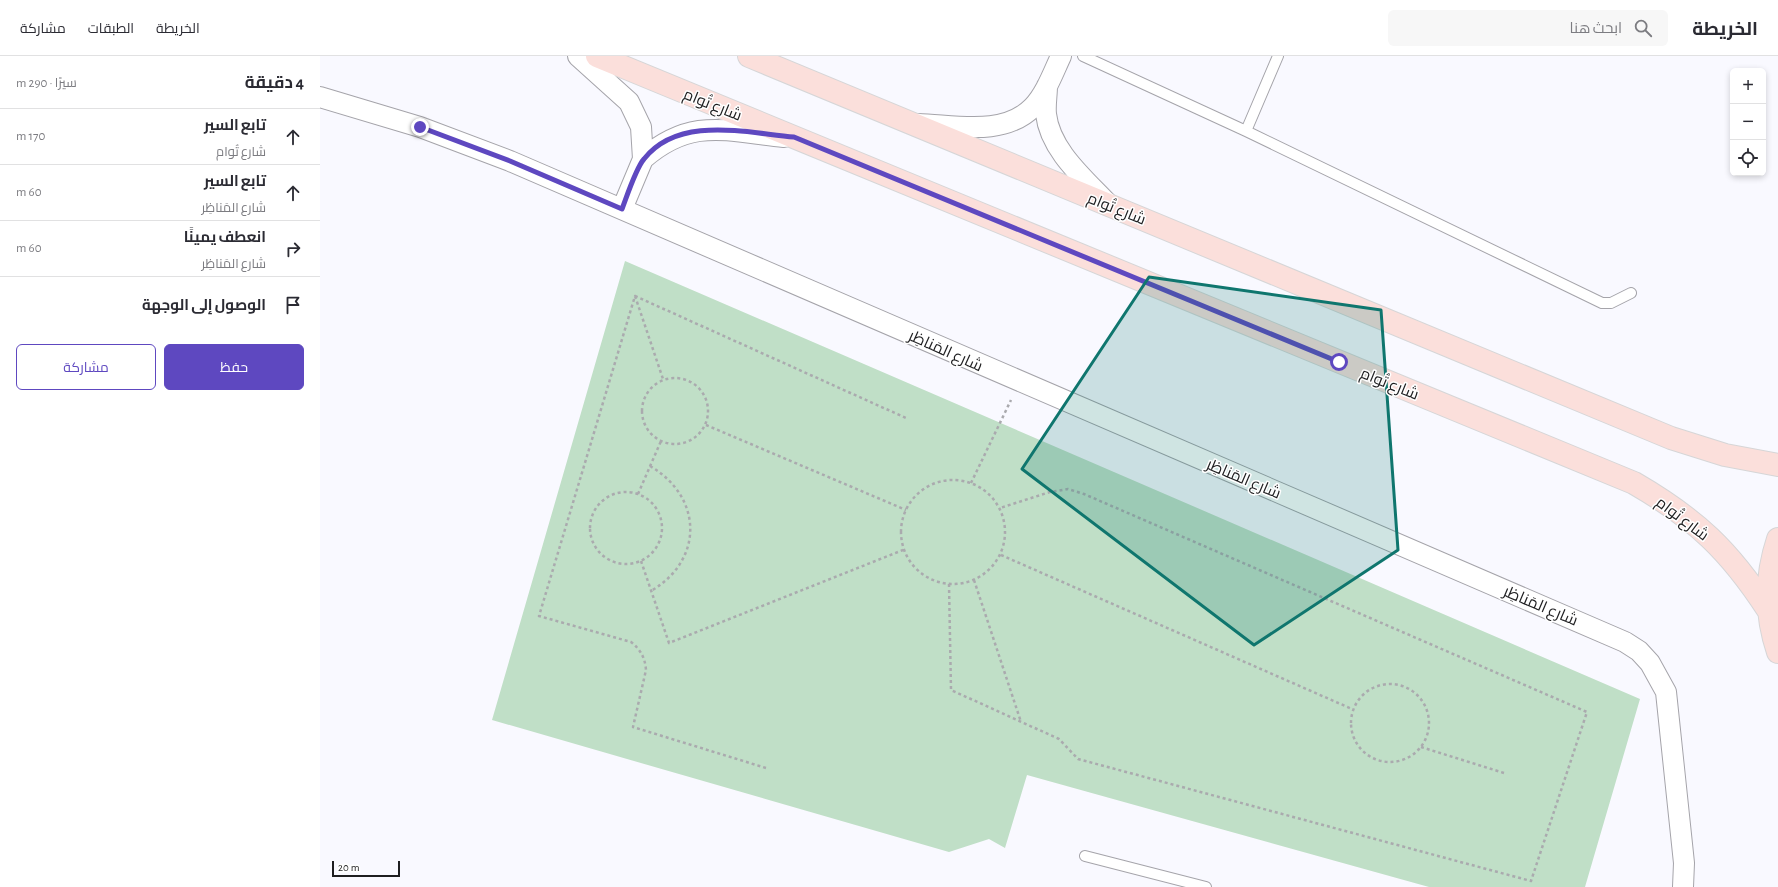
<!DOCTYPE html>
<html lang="ar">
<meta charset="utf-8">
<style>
body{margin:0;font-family:"Alegreya Sans",Cairo,sans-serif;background:#f7f7f7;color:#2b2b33;direction:rtl}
.controls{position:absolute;right:12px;top:12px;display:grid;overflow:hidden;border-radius:6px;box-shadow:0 2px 6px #0003}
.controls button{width:36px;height:36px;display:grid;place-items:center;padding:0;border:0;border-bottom:1px solid #e1e1e2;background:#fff;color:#2b2b33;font:20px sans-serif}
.scale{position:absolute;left:12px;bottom:10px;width:68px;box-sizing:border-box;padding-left:4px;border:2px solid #1e1e20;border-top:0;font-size:11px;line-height:14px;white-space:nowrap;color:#1e1e20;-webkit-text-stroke:3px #fff;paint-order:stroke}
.stop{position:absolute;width:12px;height:12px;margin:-9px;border:3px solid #5e48c0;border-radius:50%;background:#fff}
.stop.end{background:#5e48c0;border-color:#fff;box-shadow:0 1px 4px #0008}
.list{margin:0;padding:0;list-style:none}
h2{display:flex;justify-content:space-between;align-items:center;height:52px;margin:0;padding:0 16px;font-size:17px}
h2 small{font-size:13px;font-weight:400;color:#7c7c81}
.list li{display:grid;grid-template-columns:26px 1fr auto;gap:12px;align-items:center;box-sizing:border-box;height:56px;padding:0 16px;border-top:1px solid #e1e1e2}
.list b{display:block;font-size:15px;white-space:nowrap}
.list p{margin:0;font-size:13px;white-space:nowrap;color:#7c7c81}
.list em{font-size:13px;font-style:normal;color:#7c7c81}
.actions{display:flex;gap:8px;padding:12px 16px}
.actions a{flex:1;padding:9px 0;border:1px solid #5e48c0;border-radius:6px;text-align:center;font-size:14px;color:#5e48c0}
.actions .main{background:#5e48c0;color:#fff}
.icon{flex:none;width:22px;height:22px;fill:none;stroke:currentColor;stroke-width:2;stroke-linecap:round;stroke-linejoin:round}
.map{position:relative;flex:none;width:1458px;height:831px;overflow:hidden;direction:ltr}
header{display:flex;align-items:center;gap:24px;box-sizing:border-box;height:56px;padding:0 20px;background:#fff;border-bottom:1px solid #e1e1e2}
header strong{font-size:19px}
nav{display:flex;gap:22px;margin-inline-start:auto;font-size:14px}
.search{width:280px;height:36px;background:#f7f7f7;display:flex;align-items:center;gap:10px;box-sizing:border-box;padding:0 14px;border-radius:6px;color:#7c7c81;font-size:15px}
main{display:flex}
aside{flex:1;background:#fff}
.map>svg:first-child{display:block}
.green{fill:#c0dfc7}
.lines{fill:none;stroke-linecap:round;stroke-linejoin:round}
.lane-casing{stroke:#a5a4aa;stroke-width:12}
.street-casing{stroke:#a5a4aa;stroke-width:22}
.primary-casing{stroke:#d6d6d7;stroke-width:24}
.path{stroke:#aaaaae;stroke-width:2.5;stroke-dasharray:3 3;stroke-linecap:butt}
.lane{stroke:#fff;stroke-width:10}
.street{stroke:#fff;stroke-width:20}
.primary{stroke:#fbdfdb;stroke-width:22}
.route{stroke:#5e48c0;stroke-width:5}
.marked{fill:#0f766e;fill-opacity:0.2;stroke:#0f766e;stroke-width:3;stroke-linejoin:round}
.labels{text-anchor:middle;stroke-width:3;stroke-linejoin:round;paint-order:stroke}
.street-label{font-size:16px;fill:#1e1e20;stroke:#fff}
</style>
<header>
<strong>الخريطة</strong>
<div class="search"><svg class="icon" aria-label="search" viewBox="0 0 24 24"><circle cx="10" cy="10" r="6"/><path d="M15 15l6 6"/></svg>ابحث هنا</div>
<nav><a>الخريطة</a><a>الطبقات</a><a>مشاركة</a></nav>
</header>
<main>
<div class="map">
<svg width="1458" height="831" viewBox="0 0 1458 831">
<rect width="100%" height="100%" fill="#f9f9ff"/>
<path class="green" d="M305,205L1320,643L1265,831H1109L707,719L685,792L669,783L629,796L172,664Z"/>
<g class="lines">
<defs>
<path id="lane" d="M763,0L926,75L1282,247H1291L1311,237
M926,75L958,0
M765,800L886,831"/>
<path id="street" d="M258,0L309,46L321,71L323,103L302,153
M727,30C727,39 725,49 726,58C730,95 766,124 790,150
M0,41L100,71L190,105L1305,586L1319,595L1330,607L1346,636L1364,807L1363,831
M598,68C635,69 684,81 713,51C726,37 733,17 741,0
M323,103C371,61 406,75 464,81"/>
<path id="primary" d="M277,0L1314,427C1376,463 1409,494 1448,554
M429,0L1351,382L1405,399L1458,409
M1458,483C1445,522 1445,558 1458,596"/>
</defs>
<use href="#lane" class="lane-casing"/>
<use href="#street" class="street-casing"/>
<use href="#primary" class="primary-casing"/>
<path class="path" d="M315,240L343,323
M322 355a33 33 0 1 1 66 0a33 33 0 1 1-66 0Z
M386,369L586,454
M330,410C383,441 384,504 331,535
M581 476a52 52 0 1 1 104 0a52 52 0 1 1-104 0Z
M651,427L691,344
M270 472a36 36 0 1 1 72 0a36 36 0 1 1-72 0Z
M318,438L341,385
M681,499L1032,653
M321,505L349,587L583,494
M654,524L701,666
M629,528L631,634L739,683L758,703L1211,825L1267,656L764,438L748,433L730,436L680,452
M1031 667a39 39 0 1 1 78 0a39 39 0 1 1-78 0Z
M1101,691L1184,717
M446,712L313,671L326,614C325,602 321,594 311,586L219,560L315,240L586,362"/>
<use href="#lane" class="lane"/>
<use href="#street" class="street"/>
<use href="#primary" class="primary"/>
</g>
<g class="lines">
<path class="route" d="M100,71L190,105L302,153C307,140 316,112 324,103C359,59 426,77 474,81L1019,306"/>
</g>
<path class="marked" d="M829,221L1061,254L1078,494L934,589L702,413Z"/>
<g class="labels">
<g class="street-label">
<text transform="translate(393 48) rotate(22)" y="6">شارع تُوام</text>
<text transform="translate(797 152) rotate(22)" y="6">شارع تُوام</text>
<text transform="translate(626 294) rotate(24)" y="6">شارع المَناظِر</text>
<text transform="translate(1070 327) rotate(22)" y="6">شارع تُوام</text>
<text transform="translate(924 422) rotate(23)" y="6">شارع المَناظِر</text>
<text transform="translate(1363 462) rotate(37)" y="6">شارع تُوام</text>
<text transform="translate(1221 549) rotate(23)" y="6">شارع المَناظِر</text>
</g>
</g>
</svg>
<div class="controls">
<button>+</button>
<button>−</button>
<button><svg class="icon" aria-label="locate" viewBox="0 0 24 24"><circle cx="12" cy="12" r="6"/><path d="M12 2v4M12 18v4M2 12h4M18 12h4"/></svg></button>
</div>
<div class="scale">20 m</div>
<div class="stop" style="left:1019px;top:306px"></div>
<div class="stop end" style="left:100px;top:71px"></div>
</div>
<aside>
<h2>4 دقيقة<small>سيرًا · 290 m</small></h2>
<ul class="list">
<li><svg class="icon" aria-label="ahead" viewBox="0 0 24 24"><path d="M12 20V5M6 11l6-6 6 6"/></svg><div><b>تابع السير</b><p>شارع تُوام</p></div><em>170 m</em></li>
<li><svg class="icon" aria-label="ahead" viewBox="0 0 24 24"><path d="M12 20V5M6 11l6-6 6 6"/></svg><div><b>تابع السير</b><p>شارع المَناظِر</p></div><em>60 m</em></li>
<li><svg class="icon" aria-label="right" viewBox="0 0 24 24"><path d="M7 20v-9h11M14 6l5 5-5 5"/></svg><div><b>انعطف يمينًا</b><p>شارع المَناظِر</p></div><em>60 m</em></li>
<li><svg class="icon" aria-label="arrive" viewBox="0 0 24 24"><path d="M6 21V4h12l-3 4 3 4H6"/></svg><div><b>الوصول إلى الوجهة</b></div></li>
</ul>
<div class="actions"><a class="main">حفظ</a><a>مشاركة</a></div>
</aside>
</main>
